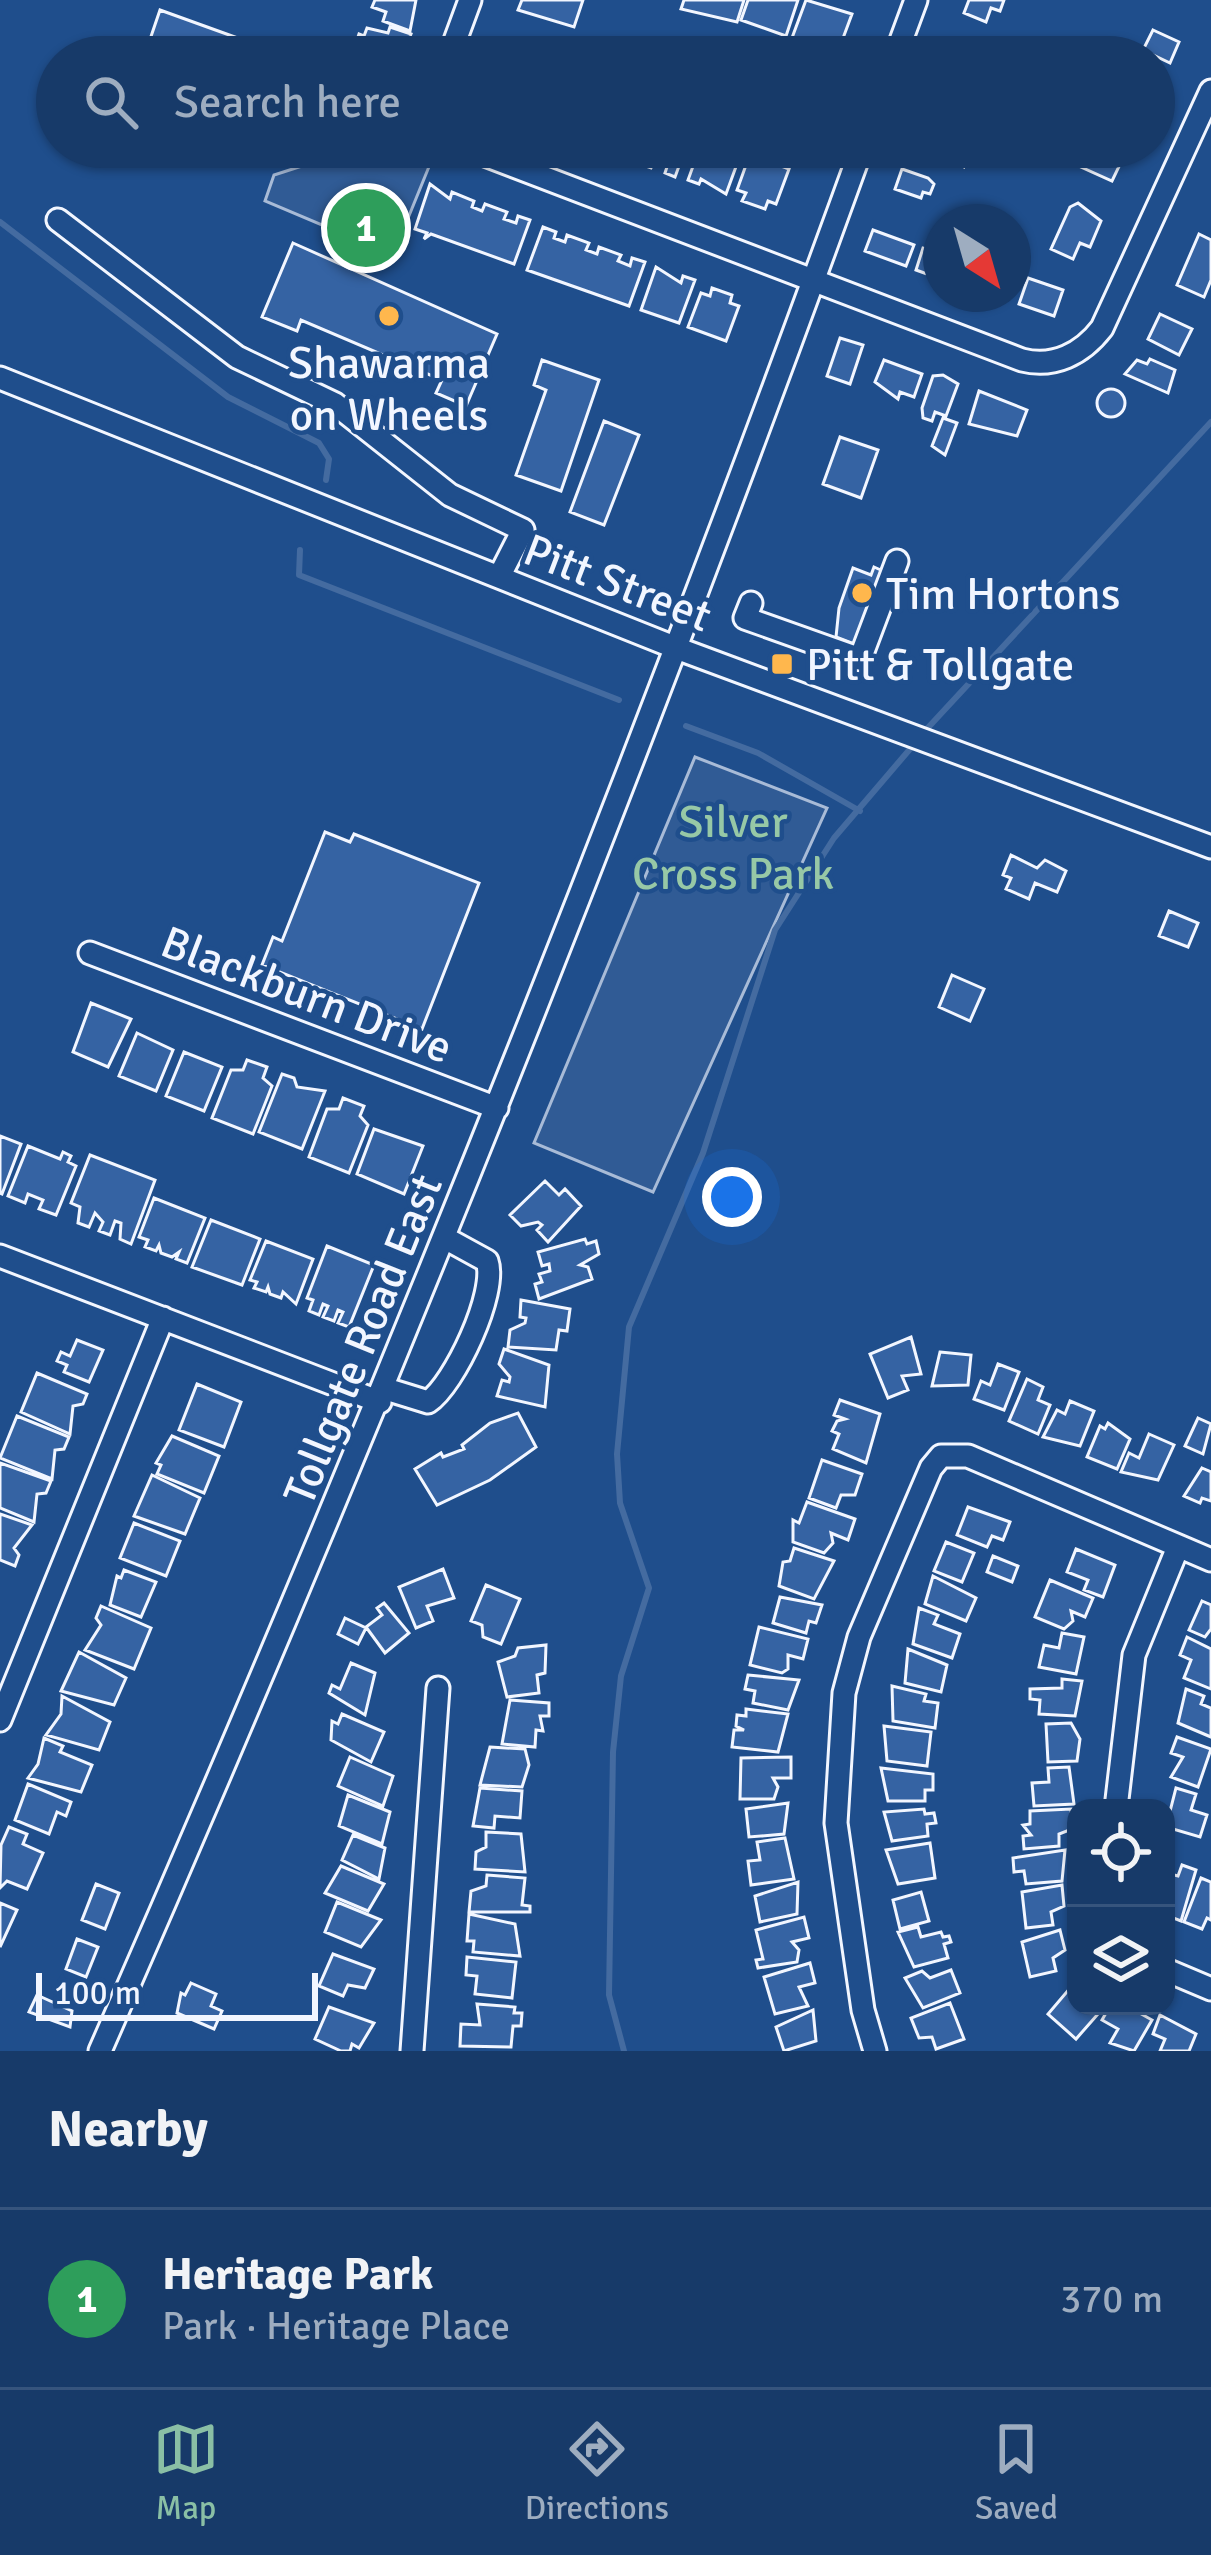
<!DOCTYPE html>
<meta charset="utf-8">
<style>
body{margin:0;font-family:Signika,sans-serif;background:#20416f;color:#f1f3f6}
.controls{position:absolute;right:36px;bottom:36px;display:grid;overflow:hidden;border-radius:24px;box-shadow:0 3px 9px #0004}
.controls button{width:108px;height:108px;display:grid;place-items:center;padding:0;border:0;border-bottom:3px solid #36547d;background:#173a69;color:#f1f3f6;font:60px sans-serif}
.compass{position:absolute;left:923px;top:204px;width:108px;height:108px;border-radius:50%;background:#173a69;box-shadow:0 3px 9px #0004;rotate:143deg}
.scale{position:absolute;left:36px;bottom:30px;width:282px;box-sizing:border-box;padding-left:12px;border:6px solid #f2f6ff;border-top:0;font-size:33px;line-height:42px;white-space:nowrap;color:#f2f6ff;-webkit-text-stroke:9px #1f4e8c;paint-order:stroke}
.you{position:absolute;left:732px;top:1197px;width:42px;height:42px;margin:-30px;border:9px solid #fff;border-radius:50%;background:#1a73e8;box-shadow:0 0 0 18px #1a73e833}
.badge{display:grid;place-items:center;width:78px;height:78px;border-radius:50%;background:#8abfa5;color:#fff;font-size:39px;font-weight:700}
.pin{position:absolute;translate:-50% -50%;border:6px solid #fff;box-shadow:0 3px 12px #0006}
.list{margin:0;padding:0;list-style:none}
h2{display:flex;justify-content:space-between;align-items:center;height:156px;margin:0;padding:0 48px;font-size:51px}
h2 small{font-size:39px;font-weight:400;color:#9eadc0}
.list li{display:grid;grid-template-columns:78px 1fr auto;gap:36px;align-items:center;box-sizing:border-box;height:180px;padding:0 48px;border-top:3px solid #36547d}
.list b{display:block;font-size:45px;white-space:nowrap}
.list p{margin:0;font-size:39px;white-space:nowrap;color:#9eadc0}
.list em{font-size:39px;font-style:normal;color:#9eadc0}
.icon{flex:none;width:66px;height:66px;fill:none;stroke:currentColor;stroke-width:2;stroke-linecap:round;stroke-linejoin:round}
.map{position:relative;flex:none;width:1211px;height:2051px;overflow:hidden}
.search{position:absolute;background:#173a69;box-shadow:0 3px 9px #0004;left:36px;right:36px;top:36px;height:132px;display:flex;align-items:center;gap:30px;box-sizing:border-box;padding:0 42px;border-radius:66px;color:#9eadc0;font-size:45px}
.sheet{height:336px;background:#173a69}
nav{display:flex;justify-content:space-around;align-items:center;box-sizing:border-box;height:168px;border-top:3px solid #36547d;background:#173a69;font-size:33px;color:#9eadc0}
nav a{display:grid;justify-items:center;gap:6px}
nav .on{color:#8abfa5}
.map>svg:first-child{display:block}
.green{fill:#305b95;stroke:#a8bbd7;stroke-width:3}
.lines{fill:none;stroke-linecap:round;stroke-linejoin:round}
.stream{stroke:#446ba0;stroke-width:6}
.building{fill:#3563a3;stroke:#f2f6ff;stroke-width:3}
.minor-casing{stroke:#f2f6ff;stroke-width:27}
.minor{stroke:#1f4e8c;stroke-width:21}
.poi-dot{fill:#ffb74d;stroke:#1f4e8c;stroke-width:4.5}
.labels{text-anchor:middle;stroke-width:9;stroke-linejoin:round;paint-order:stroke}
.poi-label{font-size:45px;fill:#f2f6ff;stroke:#1f4e8c;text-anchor:start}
.street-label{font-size:45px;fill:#f2f6ff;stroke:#1f4e8c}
.park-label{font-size:45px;fill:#97c8a6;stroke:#1f4e8c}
</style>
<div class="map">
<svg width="1211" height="2051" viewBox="0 0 1211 2051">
<rect width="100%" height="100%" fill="#1f4e8c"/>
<path class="green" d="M361,147H437L393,255L265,201L274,175Z
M695,757L827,808L653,1192L534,1143Z"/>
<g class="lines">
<path class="stream" d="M0,222L228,397L319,443L329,459L326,480
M300,550L299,575L619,700
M686,726L758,753L860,811
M924,732L1211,422
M624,2051L609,1995L613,1752L621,1676L649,1588L620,1503L617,1454L629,1327L703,1153L775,930L834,838L916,742"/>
</g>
<path class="building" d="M375,0H416L410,31L383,21L386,12L372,7Z
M522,0H583L574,27L518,10Z
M684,0H744L737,22L681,9Z
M748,0H798L786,36L741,20Z
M806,0L852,14L836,57H804L789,46Z
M969,0H1004L1000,11L991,8L986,22L964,13Z
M160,10L246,41L241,57H144Z
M390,27L411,34L403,55L351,57L359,34L364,36L367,28L388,33Z
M1153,30L1179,42L1170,63L1143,50Z
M686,147L675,177L665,173L667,167L654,162L651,168L632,161L634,155L599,149Z
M700,147L741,153L726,194L701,179L699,184L688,180Z
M923,147H973L964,167Z
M1091,147L1124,156L1112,181L1081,167Z
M750,154L789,169L776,204L768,201L765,209L742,201L746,193L737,190Z
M902,169L928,178L934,184L930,194L923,192L921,198L895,189Z
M430,184L450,199L452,192L474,201L472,207L482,211L485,204L507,212L504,219L516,223L518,216L530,220L514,264L431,234L424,239L427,233L415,229Z
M1078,203L1101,221L1090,247L1080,243L1073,259L1051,249L1070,207Z
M543,227L556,232L554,238L565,242L567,235L589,243L586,250L597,254L599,247L621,255L618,261L630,266L632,258L645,262L629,306L527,270Z
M873,230L914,245L906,266L865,251Z
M1199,234L1211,240V280L1204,297L1177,285Z
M934,239L941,242V279L916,270L923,248L930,250Z
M293,243L497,334L466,406L436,393L442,380L301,320L297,331L262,317Z
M656,267L681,283L683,276L695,280L679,323L641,310Z
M1028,278L1063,290L1054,316L1019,304Z
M712,288L732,295L730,303L739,306L726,341L688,327L701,293L710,296Z
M1160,314L1192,329L1179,355L1148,339Z
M840,338L863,345L850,384L827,376Z
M1150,359L1175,370L1168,393L1125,374L1137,360L1147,364Z
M542,360L599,380L561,491L516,475L546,390L534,385Z
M884,360L922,374L914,397L900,392L898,399L875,382Z
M943,375L958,384L946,416L935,412L932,421L923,418L922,408L933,376Z
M1097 403a14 14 0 1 1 28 0a14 14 0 1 1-28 0Z
M979,391L1027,410L1017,436L969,424Z
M943,418L957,423L945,455L932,446Z
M604,421L639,435L604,525L570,512Z
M840,437L878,450L861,498L823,484Z
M874,567L883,571L865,637L854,644L836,637L839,608L853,568L871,575Z
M325,832L350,842L354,834L479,883L422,1029L262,965L273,937L282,941Z
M1011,855L1037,868L1045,860L1066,871L1057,892L1035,883L1029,899L1006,889L1011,878L1003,875Z
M1169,911L1198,923L1188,947L1159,936Z
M952,975L984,989L970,1021L939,1007Z
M91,1003L131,1019L108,1067L73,1052Z
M137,1033L173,1050L156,1091L119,1076Z
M184,1052L222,1067L204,1111L166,1096Z
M247,1060L267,1067L263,1078L272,1086L253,1134L212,1118L231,1070H243Z
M282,1074L294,1078L297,1087L325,1091L302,1149L259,1132Z
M343,1098L364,1106L360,1116L368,1125L349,1173L309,1157L327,1109H339Z
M374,1129L423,1146L404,1194L357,1174Z
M0,1136L21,1144L2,1194L0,1193Z
M28,1146L60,1159L63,1152L71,1156L68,1162L76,1166L56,1215L39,1209L43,1200L28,1194L25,1203L8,1196Z
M90,1155L155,1180L131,1244L120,1239L121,1223L115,1221L110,1235L99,1231L103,1222L95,1213L89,1227L78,1223L80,1207L71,1203Z
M545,1181L559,1195L565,1189L581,1206L548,1242L537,1230L542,1225L538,1222L521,1226L510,1215Z
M154,1198L205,1218L187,1263L176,1259L179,1252L172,1257L161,1253L159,1245L156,1251L145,1247L148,1240L139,1237Z
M211,1220L260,1239L242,1285L192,1267Z
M585,1239L587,1244L596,1241L599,1254L580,1265L588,1267L592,1279L539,1299L535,1284L542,1282L539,1274L550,1271L549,1264L542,1266L538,1252Z
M266,1241L313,1259L296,1304L283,1292L281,1298L270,1294L268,1287L266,1292L254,1288L257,1282L250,1280Z
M327,1246L374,1265L349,1327L338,1323L343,1312L338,1310L334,1321L323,1317L328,1306L323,1304L319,1315L309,1311L313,1300L307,1298Z
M521,1300L570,1309L567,1331L559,1330L556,1350L508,1347L510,1330L525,1323L526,1318L520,1317Z
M911,1337L921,1374L902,1376L908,1390L888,1398L870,1354Z
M77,1340L103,1350L89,1382L64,1372L67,1365L57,1361L61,1352L70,1356Z
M504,1349L549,1365L545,1407L497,1396L502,1380L509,1382L510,1377L499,1364Z
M940,1352L971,1355L968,1385L932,1386Z
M998,1364L1019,1372L1004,1410L974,1399L981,1381L990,1385Z
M37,1373L87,1394L83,1404L73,1406L70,1434L21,1412Z
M1027,1379L1043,1387L1038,1400L1050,1405L1038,1434L1009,1421Z
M197,1384L241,1402L224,1447L179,1430Z
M840,1400L880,1414L866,1463L833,1449L839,1434L832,1431L837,1421L845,1419L834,1415Z
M1070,1401L1094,1411L1080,1446L1043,1437L1057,1410L1065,1414Z
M518,1413L536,1447L490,1480L437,1505L415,1469L441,1453L443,1457L464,1449L462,1445L490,1423Z
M17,1416L69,1437L64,1449L55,1450L52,1479L0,1458Z
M1198,1418L1211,1424L1203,1454L1185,1446Z
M1108,1423L1130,1439L1117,1469L1087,1457L1100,1426L1105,1429Z
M1149,1434L1174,1445L1158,1480L1121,1472L1129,1453L1139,1458Z
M172,1436L219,1456L204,1493L157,1474L161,1465L156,1463Z
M822,1460L862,1474L855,1495H841L836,1508L809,1498Z
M0,1463L51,1481L46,1493L37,1494L34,1522L0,1508Z
M1202,1468L1211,1472V1501L1202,1498L1200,1503L1184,1496Z
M152,1475L200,1498L185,1534L134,1516Z
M807,1502L855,1519L848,1540L831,1533L833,1543L824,1553L793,1542V1520L799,1523Z
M968,1507L1010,1522L1003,1540L992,1536L987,1547L957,1535Z
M0,1514L32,1525L14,1548L19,1555L15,1566L0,1560Z
M134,1523L180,1541L166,1576L120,1558Z
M946,1542L974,1553L962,1582L934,1571Z
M794,1548L834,1561L814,1599L779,1586L783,1562L790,1561Z
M1076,1549L1115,1565L1103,1597L1084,1590L1088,1580L1067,1572Z
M993,1556L1018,1566L1012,1582L987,1572Z
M443,1569L454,1598L427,1606L433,1621L416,1628L399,1587Z
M124,1570L156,1582L141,1617L110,1605L117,1576L121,1578Z
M933,1576L976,1598L966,1621L925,1604Z
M1050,1580L1093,1598L1085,1617L1071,1611L1073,1621L1064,1629L1035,1617Z
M486,1585L520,1599L501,1644L483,1637L482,1625L471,1621Z
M780,1597L822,1605L816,1623L809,1621L806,1633L773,1623Z
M1202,1601L1211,1605V1629L1205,1637L1189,1630Z
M384,1603L409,1633L385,1653L366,1627L382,1615L377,1608Z
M101,1606L151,1628L134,1669L85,1650L101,1625L96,1618Z
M919,1608L938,1615L934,1624L960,1634L952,1658L913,1644Z
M345,1618L366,1628L358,1644L338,1634Z
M759,1627L808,1639L803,1659L788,1655V1669L782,1673L750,1665Z
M1062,1633L1084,1637L1076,1674L1039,1667L1044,1645L1059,1648Z
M1187,1637L1211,1649V1689L1184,1678L1191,1660L1180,1655Z
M546,1645L545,1673L537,1675L539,1693L507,1697L498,1662L515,1656L518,1648Z
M908,1649L947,1665L941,1692L905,1683Z
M79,1652L126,1678L114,1705L61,1691Z
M351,1663L375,1673L365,1715L329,1693L332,1685L340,1689Z
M748,1675L799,1680L788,1710L753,1703L755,1691L745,1689Z
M1062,1679L1082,1681L1075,1716L1039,1714L1040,1700L1030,1699V1689L1062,1688Z
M892,1686L926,1694L924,1701L938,1703L935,1728L893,1721Z
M1186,1689L1204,1696L1201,1704L1211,1708V1737L1178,1723Z
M62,1696L110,1722L99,1750L46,1735L61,1714Z
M510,1700L549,1703V1716H540L543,1731L536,1730L535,1747L502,1744Z
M746,1709L788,1714L778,1752L732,1747L734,1730H744L736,1726L737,1715L746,1716Z
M342,1714L384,1732L371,1762L331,1740L332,1721L338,1724Z
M1071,1723L1080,1739L1077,1761L1048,1762L1046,1724Z
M884,1726L931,1732L927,1766L887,1761Z
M1177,1737L1211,1749L1198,1787L1171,1777L1183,1757L1171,1753Z
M44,1738L63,1746L60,1752L92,1765L81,1792L28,1778L38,1764Z
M490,1747L525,1749L529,1765L522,1787L480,1785Z
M350,1757L393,1776L383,1806L338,1786Z
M791,1757V1778H773L778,1787L774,1799H740L741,1758Z
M1069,1767L1074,1804L1034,1806L1032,1783L1049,1782L1048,1768Z
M881,1768L933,1774V1790H925V1801H888Z
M28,1784L71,1802L66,1816L57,1812L49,1834L15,1820Z
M480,1788L522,1791L520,1818L495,1816L494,1828L473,1826Z
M1176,1788L1196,1794L1191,1810L1207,1815L1200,1837L1166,1827Z
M348,1795L390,1812L382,1844L339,1826Z
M788,1803L784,1834L749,1837L746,1809Z
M924,1809L925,1814L934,1813L936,1823L927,1824L928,1836L892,1841L884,1812Z
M1071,1809L1072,1829L1059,1834V1846L1024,1849L1023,1836L1031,1835L1023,1825L1030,1824V1811Z
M9,1827L27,1834L23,1844L43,1853L27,1889L7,1881L0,1888L1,1845Z
M486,1832L521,1834L525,1872L475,1869L476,1852L486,1847Z
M353,1835L385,1848L379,1879L342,1860Z
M785,1838L794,1879L751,1885L748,1861L760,1860L757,1842Z
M930,1843L935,1878L898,1884L886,1850Z
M1065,1850L1062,1881L1026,1884L1024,1871L1014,1872L1013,1858Z
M1182,1865L1196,1870L1181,1921L1168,1916L1166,1873L1178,1876Z
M341,1866L384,1884L368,1911L325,1893Z
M487,1875L525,1878L522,1905L530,1906V1912H469L471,1891L486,1886Z
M1201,1878L1211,1882V1920L1207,1918L1202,1929L1184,1922Z
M798,1882L797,1914L760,1922L755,1896Z
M96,1884L119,1893L105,1929L82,1920Z
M1062,1885L1064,1906L1051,1912L1053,1925L1026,1928L1022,1892Z
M921,1892L929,1921L900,1929L893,1900Z
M337,1902L381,1920L361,1947L325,1932Z
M0,1903L17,1910L0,1947Z
M469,1914L515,1924L520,1956L473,1952L474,1941H467Z
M804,1917L809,1938L792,1942L799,1950L797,1962L758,1968L756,1960L763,1959L756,1930Z
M918,1927L921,1937L941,1932L943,1937L949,1936L951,1942L944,1944L948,1958L914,1967L898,1932Z
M1060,1930L1065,1950L1053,1958L1056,1971L1030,1977L1022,1942Z
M77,1939L98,1947L86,1977L66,1969Z
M333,1954L374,1969L365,1988L348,1985L343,1996L319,1986Z
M467,1957L516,1962L512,1998L475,1994L477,1976L466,1975Z
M810,1963L815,1983L799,1987L808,2006L775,2014L764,1977Z
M951,1970L960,1993L923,2008L905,1978L922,1971L930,1978Z
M191,1983L216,1994L211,2006L222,2011L214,2029L177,2013L181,1993L185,1995Z
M1071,1987H1076V2006H1105L1076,2039L1048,2014Z
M37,1995L72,2011L70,2027L29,2012Z
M950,2003L964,2039L936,2049L932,2037L919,2038L911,2018Z
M477,2004L515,2007L514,2013H522L521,2026H513L511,2047L460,2046L461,2024L480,2025Z
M1110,2006H1127L1152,2020L1134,2051L1110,2043L1118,2029L1102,2020Z
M329,2007L374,2023L359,2048L352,2044L350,2051H341L315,2039Z
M813,2010L816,2041L784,2051L776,2027Z
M1160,2015L1196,2034L1189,2051H1160L1165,2039L1153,2034Z"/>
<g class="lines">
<defs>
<path id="minor" d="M449,57L470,0
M895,57L916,0
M464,147L1022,360C1054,368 1082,354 1102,328L1211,91
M58,220L237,357L335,404L450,495L523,530L499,577
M0,378L679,649L1211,847
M751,603L745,618L860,659L897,561
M90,953L497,1108
M0,1256L380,1402
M386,1389L428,1402C454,1385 498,1292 487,1261L445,1238
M0,1720L163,1318
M1116,1808L1134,1655L1178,1547
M1166,1970L1211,1989
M100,2051C375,1424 629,790 862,147
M412,2051L438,1688
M875,2051L863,2010L836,1823L844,1693L859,1637L931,1468L941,1456H968L1211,1560"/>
</defs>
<use href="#minor" class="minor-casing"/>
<use href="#minor" class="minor"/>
</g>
<g class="poi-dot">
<circle cx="389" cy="316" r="12"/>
<circle cx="862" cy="593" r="12"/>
<rect x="770" y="652" width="24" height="24" rx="6"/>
</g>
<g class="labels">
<g class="poi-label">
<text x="389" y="378" text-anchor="middle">Shawarma<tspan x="389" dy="52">on Wheels</tspan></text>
<text x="886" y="609">Tim Hortons</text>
<text x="806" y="680">Pitt &amp; Tollgate</text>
</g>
<g class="street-label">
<text transform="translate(618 582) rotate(21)" y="16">Pitt Street</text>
<text transform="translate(307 994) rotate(21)" y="16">Blackburn Drive</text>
<text transform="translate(362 1339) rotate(-68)" y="16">Tollgate Road East</text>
</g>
<g class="park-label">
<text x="733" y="837">Silver<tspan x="733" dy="52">Cross Park</tspan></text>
</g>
</g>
</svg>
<div class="controls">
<button><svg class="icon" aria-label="locate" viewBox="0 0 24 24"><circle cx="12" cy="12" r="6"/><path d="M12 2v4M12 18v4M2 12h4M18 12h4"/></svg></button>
<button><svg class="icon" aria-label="layers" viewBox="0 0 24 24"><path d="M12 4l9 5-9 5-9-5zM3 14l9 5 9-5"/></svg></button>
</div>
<svg class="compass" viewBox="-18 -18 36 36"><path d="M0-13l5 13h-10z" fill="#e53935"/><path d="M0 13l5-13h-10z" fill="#9eadc0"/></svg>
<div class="scale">100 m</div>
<div class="you"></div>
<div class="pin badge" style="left:366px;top:228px;background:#2e9e5b">1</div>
<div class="search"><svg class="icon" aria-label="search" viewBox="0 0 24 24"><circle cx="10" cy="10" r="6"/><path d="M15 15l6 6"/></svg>Search here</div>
</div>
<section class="sheet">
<h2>Nearby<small></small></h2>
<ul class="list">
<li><span class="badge" style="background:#2e9e5b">1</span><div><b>Heritage Park</b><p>Park · Heritage Place</p></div><em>370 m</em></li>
</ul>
</section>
<nav>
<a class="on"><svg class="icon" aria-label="map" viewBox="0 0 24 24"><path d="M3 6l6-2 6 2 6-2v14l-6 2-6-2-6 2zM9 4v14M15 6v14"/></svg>Map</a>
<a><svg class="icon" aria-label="directions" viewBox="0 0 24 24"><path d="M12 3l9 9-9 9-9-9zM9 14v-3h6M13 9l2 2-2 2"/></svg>Directions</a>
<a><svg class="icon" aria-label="saved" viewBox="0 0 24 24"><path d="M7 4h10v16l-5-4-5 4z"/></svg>Saved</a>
</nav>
